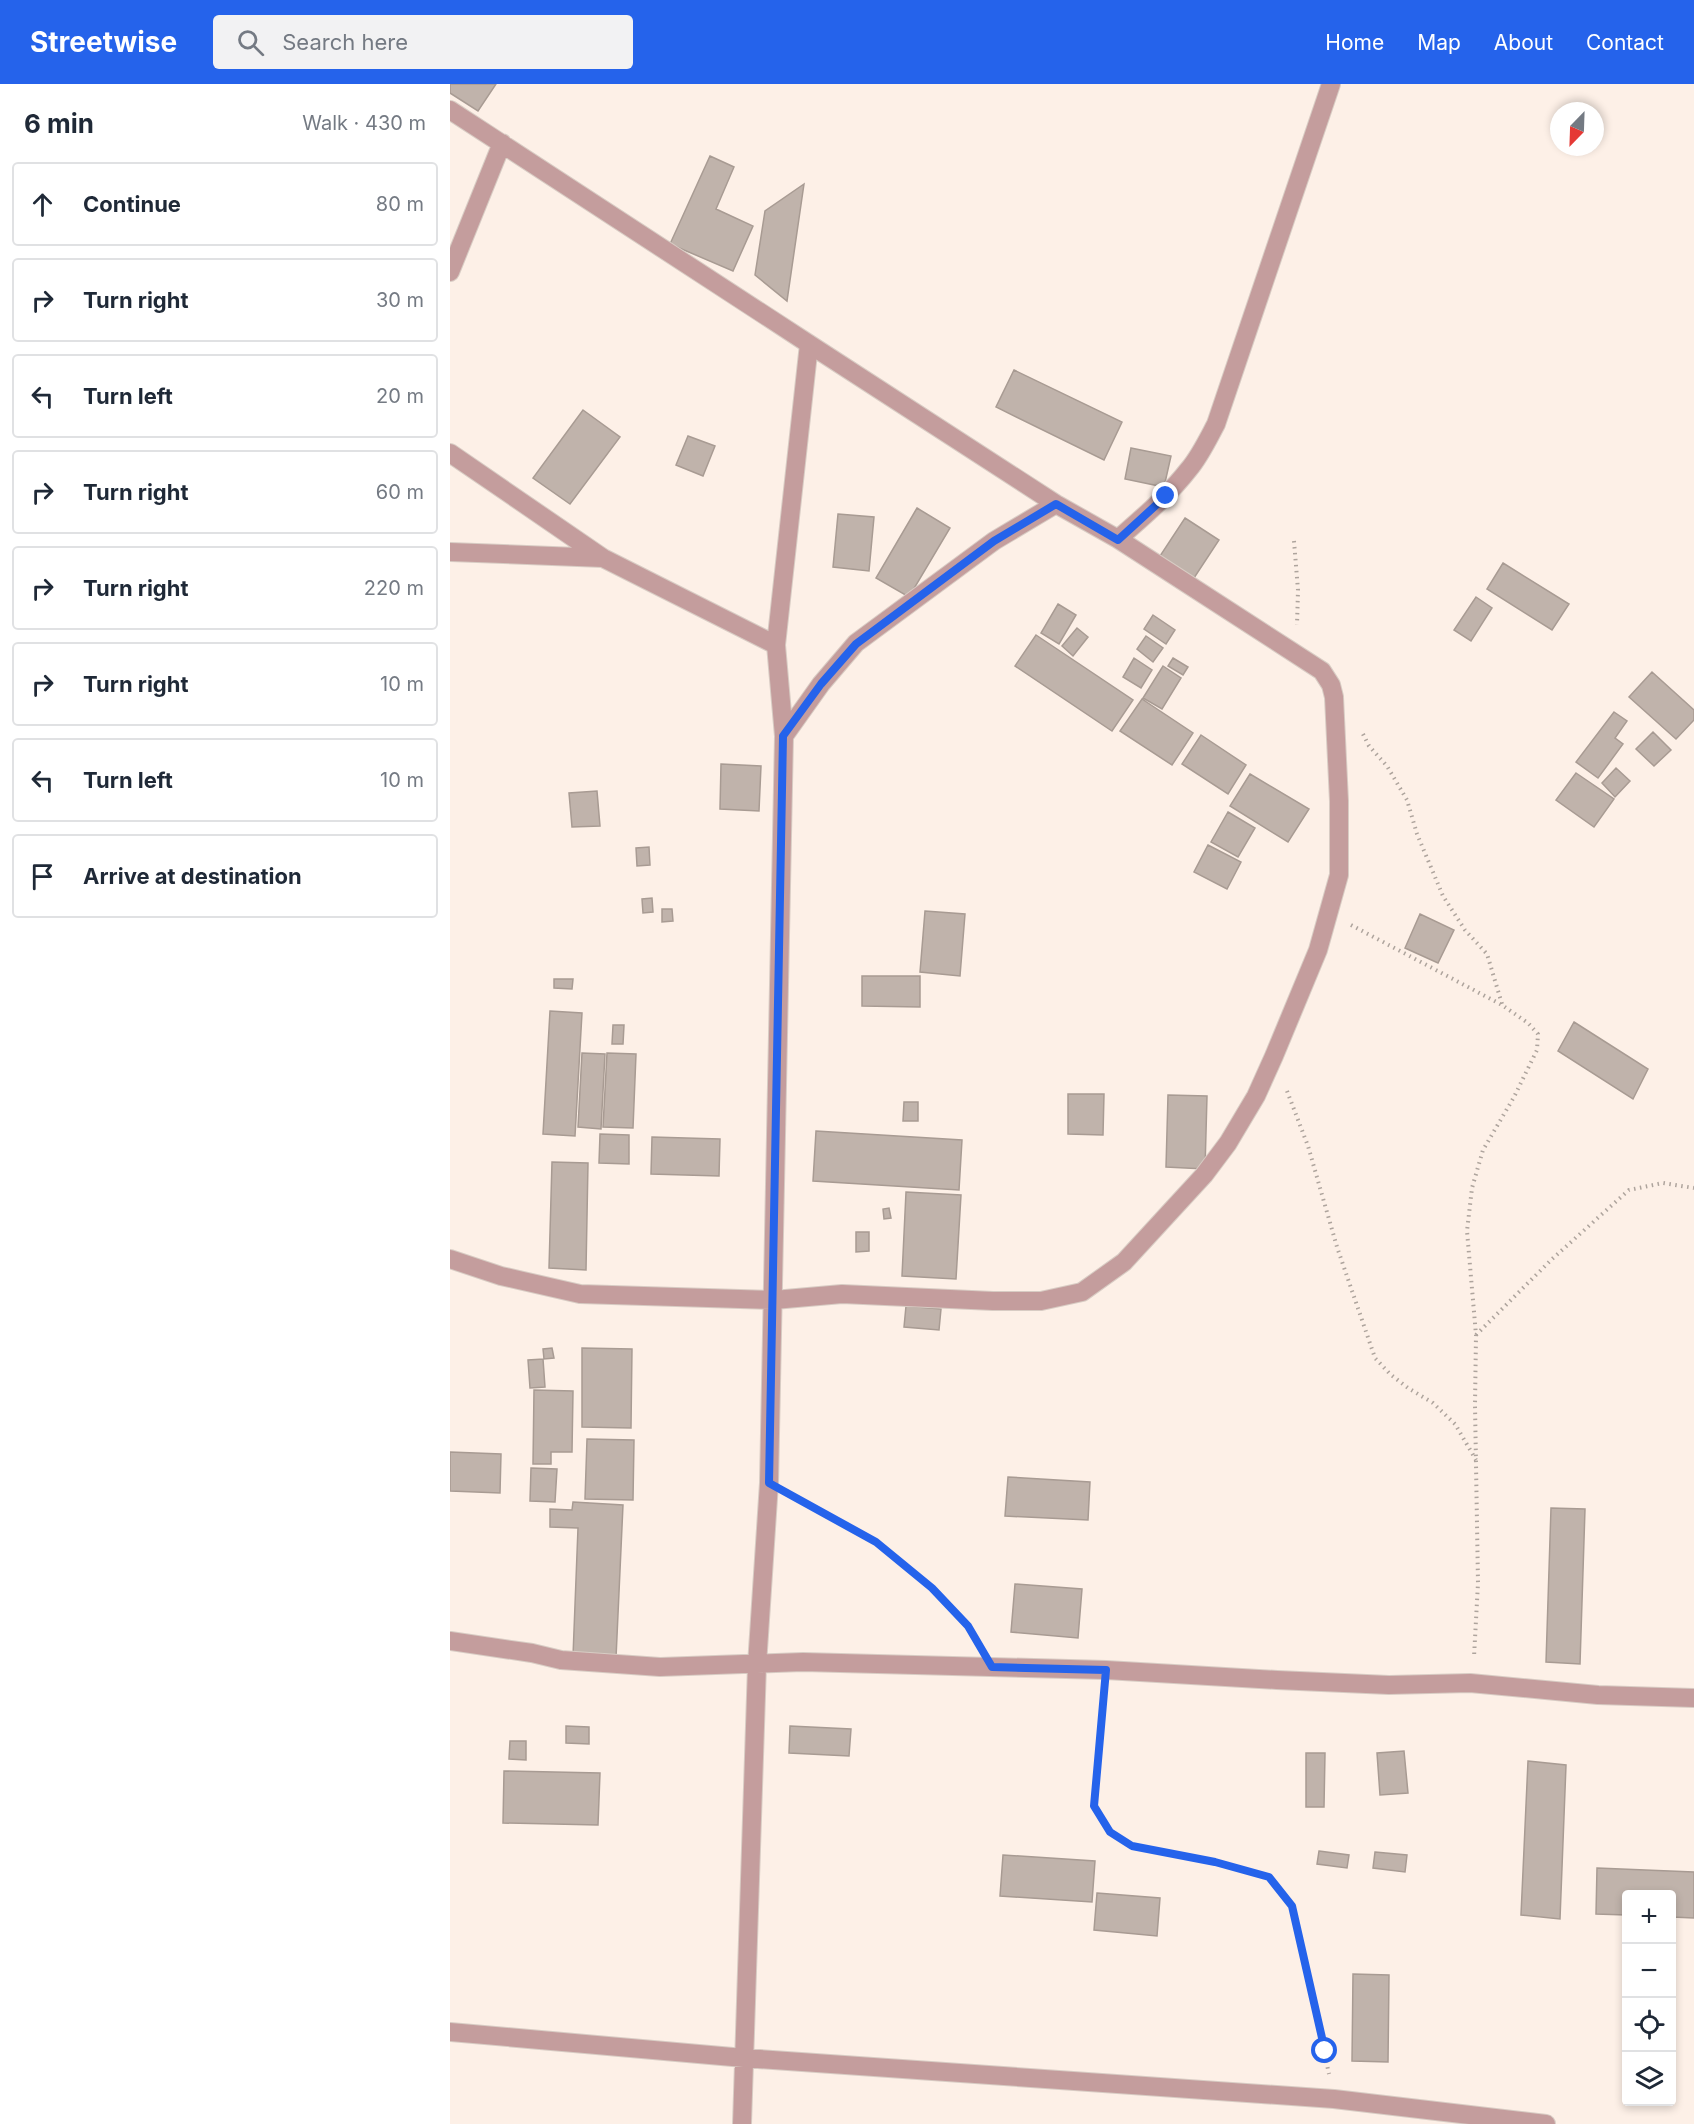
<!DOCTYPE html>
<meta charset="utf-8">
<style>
body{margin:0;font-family:Inter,sans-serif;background:#f2f2f3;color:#1f2937}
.controls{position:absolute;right:18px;bottom:18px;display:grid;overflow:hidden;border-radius:6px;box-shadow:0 3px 9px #0003}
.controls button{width:54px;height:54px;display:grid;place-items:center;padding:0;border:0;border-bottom:2px solid #e0e1e3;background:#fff;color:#1f2937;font:30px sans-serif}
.compass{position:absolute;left:1100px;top:18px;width:54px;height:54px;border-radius:50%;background:#fff;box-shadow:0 3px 9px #0003;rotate:203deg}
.stop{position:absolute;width:18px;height:18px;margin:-14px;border:4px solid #2563eb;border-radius:50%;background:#fff}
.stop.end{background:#2563eb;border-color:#fff;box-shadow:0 2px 6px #0008}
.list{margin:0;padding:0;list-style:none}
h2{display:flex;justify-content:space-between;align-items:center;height:78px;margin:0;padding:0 24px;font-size:26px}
h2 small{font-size:20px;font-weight:400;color:#747a83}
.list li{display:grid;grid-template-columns:39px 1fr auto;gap:18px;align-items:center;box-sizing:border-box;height:84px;margin:0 12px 12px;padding:0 12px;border:2px solid #e0e1e3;border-radius:6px}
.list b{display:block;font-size:22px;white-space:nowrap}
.list em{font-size:20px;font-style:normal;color:#747a83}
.icon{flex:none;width:33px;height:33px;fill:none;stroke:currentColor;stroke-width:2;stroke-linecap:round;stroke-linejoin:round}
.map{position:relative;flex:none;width:1244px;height:2040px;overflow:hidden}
header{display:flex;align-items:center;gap:36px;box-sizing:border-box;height:84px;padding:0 30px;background:#2563eb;color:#fff}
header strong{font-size:28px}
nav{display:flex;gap:33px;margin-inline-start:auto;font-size:21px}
.search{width:420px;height:54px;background:#f2f2f3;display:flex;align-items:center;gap:15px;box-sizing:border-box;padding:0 21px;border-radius:6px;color:#747a83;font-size:22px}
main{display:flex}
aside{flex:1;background:#fff}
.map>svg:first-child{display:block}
.building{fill:#c0b3ab;stroke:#a89b93;stroke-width:1.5}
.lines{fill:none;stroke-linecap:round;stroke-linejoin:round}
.street-casing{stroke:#d8ccc4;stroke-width:20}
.path{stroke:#aea49d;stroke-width:4;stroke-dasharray:1.5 4.5;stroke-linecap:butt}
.street{stroke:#c49d9d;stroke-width:18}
.route{stroke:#2563eb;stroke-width:8}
</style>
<header>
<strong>Streetwise</strong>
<div class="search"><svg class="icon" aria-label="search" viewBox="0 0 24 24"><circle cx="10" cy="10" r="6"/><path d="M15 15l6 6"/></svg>Search here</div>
<nav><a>Home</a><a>Map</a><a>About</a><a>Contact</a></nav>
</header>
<main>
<aside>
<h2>6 min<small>Walk · 430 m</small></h2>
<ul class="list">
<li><svg class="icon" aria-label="ahead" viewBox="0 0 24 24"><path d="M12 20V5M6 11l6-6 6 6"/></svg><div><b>Continue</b></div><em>80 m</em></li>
<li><svg class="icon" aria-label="right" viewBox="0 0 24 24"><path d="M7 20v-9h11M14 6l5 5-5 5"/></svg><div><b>Turn right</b></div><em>30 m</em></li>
<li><svg class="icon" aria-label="left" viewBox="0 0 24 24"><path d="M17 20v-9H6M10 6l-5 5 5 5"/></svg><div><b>Turn left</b></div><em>20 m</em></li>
<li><svg class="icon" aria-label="right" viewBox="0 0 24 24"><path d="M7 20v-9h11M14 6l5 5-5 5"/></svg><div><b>Turn right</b></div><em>60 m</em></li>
<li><svg class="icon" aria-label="right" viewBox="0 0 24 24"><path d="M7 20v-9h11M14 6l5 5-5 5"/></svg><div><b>Turn right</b></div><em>220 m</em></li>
<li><svg class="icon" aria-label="right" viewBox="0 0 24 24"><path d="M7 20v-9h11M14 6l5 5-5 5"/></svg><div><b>Turn right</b></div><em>10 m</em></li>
<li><svg class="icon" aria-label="left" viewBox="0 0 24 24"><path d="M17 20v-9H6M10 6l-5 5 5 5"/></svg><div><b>Turn left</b></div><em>10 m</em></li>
<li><svg class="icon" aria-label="arrive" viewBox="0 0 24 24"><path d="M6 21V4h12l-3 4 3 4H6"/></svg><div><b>Arrive at destination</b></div></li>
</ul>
</aside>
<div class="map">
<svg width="1244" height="2040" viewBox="0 0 1244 2040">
<rect width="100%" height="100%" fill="#fdf0e7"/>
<path class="building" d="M0,0H46L28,27L0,9Z
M260,72L284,83L266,125L303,142L283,187L220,160Z
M354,100L337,217L305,191L315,127Z
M564,286L672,338L654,376L546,323Z
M133,326L170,353L120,420L83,394Z
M238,352L265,362L253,392L226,381Z
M681,364L721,372L714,403L675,395Z
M467,424L500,444L459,513L426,494Z
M388,430L424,433L419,487L383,483Z
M735,434L769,456L744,494L710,472Z
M1053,479L1119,520L1102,546L1037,505Z
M1026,513L1042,524L1021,557L1004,546Z
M608,520L626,531L609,560L591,549Z
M703,531L725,546L716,560L694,545Z
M627,544L638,553L623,572L612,562Z
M586,551L683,616L662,647L565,582Z
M696,552L713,564L703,578L687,565Z
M684,574L702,586L691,604L673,593Z
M723,574L738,583L733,591L718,582Z
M713,582L731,594L712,625L693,614Z
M1202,588L1244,626V636L1226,655L1179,613Z
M692,615L743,649L722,681L670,647Z
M1164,628L1177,637L1165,654L1173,660L1148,694L1126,678Z
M1203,648L1221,666L1204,682L1186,665Z
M751,651L796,681L778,710L732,680Z
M271,680L311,682L309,727L270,725Z
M1166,684L1180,697L1165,713L1152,699Z
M1126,689L1164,715L1144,743L1106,716Z
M800,690L859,725L838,758L780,722Z
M147,707L150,742L122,743L119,709Z
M778,728L805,744L788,773L761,758Z
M758,761L791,778L777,805L744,788Z
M199,763L200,781L187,782L186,764Z
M202,814L203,828L193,829L192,815Z
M212,825H222L223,837L212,838Z
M475,827L515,830L510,892L470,888Z
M970,830L1004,846L988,879L955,864Z
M412,892H470V923L412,922Z
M104,895H123L122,905L104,904Z
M100,927L132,929L125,1052L93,1050Z
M1124,938L1198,985L1183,1015L1108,967Z
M163,941H174L173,960H162Z
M132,969L155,970L151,1045L128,1043Z
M157,969L186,970L183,1044L153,1043Z
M618,1010H654L653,1051L618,1050Z
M718,1011L757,1012L755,1085L716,1083Z
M454,1018H468V1037H453Z
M366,1047L512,1056L509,1106L363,1097Z
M150,1050L179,1051V1080L149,1079Z
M202,1053L270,1055L269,1092L201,1090Z
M102,1078L138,1079L136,1186L99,1184Z
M456,1108L511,1111L506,1195L452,1192Z
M439,1124L441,1134L434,1135L433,1125Z
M406,1148H419V1167L406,1168Z
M456,1222L491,1225L489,1246L454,1243Z
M102,1264L104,1274L94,1275L93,1265Z
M132,1264L182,1265L181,1344L132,1343Z
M93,1275L95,1303L80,1304L78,1276Z
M84,1306L123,1307L122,1368H101V1380H83Z
M137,1355L184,1356L183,1416L135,1415Z
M0,1368L51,1370L50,1409L0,1407Z
M81,1384L107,1385L105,1418L80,1417Z
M558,1393L640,1398L638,1436L555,1432Z
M123,1418L173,1421L166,1574L123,1572L128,1444L100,1443V1425L122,1426Z
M1101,1424L1135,1425L1130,1580L1096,1578Z
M565,1500L632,1505L628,1554L561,1548Z
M116,1642L139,1643V1660L116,1659Z
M340,1642L401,1645L399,1672L339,1669Z
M60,1657H76V1676L59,1675Z
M954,1667L958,1709L930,1711L927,1669Z
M856,1669H875L874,1723H856Z
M1078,1677L1116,1681L1110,1835L1071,1831Z
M54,1687L150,1689L148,1741L53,1739Z
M869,1767L899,1771L897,1784L867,1780Z
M925,1768L957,1771L955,1788L923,1784Z
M553,1771L645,1777L642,1818L550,1812Z
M1147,1784L1244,1788V1834L1222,1833V1810H1176V1831L1146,1830Z
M647,1809L710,1814L707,1852L644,1846Z
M903,1890L939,1891L938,1978L902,1977Z"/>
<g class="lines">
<defs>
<path id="street" d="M0,26L359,260L606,420L668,455L872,587L881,601L884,613L889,717V791L868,866L824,972L806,1012L778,1059L754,1091L674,1178L632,1208L591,1217H543L392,1210L324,1216L130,1210L51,1192L0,1175
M0,188L52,59
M0,369L153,474L326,561
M668,455C693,433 718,412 739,385C750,372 758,355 766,340L881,0
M0,468L153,474
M334,652L371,600L406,559L544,457L606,420
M0,1557L82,1569L111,1576L210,1583L353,1578L656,1586L827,1596L939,1601L1020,1599L1148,1611L1244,1614
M0,1948L294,1974L884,2015L1096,2040
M292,2040L307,1581L319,1399L334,652L326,561L359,260"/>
</defs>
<use href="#street" class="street-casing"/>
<path class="path" d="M844,457L848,506L847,541
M913,650L919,662L937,682L957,716L967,750L993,812L1015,846L1037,870L1052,920
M901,841L1052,921L1078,939L1088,950L1087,966L1064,1013L1033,1066L1022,1104L1017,1147L1026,1251L1025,1321L1028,1499L1024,1573
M837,1007L858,1062L887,1163L925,1274L940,1290L958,1304L983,1319L1005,1340L1026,1376
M1026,1251L1102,1175L1179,1106L1213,1099L1244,1104
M344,1413L426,1458L482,1504L518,1542L527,1557
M654,1612L644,1722L660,1748L682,1763L765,1778L819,1793L842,1822L879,1990"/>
<use href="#street" class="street"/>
</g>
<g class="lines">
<path class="route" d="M716,412L668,456L606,420L544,457L406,560L371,600L333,652L319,1399L426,1458L482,1504L518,1542L542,1583L656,1586L644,1722L660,1748L682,1762L765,1778L819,1793L842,1822L875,1967"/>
</g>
</svg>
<div class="controls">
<button>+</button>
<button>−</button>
<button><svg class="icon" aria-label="locate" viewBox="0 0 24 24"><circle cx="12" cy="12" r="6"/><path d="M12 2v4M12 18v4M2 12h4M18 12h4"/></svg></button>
<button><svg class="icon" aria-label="layers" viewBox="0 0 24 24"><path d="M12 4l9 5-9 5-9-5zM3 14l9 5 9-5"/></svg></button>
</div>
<svg class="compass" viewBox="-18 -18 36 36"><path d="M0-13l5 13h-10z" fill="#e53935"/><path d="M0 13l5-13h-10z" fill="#747a83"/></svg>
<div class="stop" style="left:875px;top:1967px"></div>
<div class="stop end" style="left:716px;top:412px"></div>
</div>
</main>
